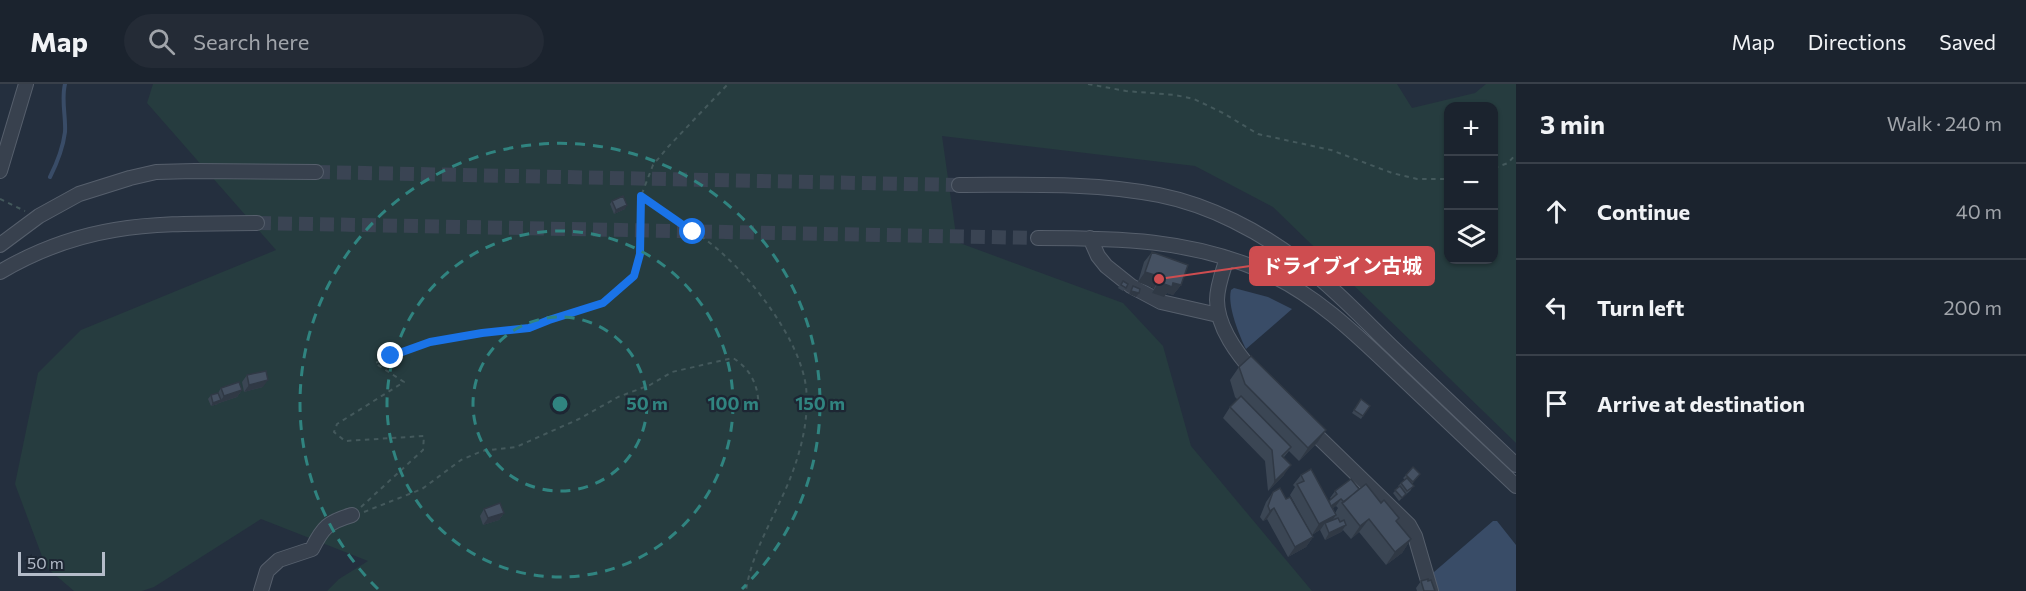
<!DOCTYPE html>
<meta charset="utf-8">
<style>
body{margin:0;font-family:Commissioner,"Noto Sans JP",sans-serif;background:#242b36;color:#f1f3f6}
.controls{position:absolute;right:18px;top:18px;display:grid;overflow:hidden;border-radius:12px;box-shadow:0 2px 4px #0004}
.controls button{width:54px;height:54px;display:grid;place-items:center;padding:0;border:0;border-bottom:2px solid #39404a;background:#1b232e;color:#f1f3f6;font:30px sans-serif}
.scale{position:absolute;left:18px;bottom:15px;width:87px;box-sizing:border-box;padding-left:6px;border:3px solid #b4bcc9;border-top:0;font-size:16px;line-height:21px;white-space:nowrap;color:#b4bcc9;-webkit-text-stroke:4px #1d2633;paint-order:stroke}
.stop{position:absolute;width:18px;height:18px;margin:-14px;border:4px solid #1a73e8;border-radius:50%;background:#fff}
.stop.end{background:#1a73e8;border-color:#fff;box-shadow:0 2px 6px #0008}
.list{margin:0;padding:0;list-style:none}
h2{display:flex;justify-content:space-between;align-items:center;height:78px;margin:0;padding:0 24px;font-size:26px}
h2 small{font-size:20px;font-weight:400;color:#a0a4aa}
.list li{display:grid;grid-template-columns:39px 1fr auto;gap:18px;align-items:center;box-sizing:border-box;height:96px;padding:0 24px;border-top:2px solid #39404a}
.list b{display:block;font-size:22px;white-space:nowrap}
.list em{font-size:20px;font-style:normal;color:#a0a4aa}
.icon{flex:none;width:33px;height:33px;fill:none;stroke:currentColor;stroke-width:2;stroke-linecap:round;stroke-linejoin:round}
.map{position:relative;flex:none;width:1516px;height:507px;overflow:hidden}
header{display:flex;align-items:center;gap:36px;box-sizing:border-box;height:84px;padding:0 30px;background:#1b232e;border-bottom:2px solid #39404a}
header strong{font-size:28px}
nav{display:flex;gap:33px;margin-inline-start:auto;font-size:21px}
.search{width:420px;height:54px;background:#242b36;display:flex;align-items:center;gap:15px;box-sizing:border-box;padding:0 21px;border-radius:33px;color:#a0a4aa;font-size:22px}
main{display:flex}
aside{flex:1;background:#1b232e}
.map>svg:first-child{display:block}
.green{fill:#263c3f;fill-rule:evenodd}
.water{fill:#394c67}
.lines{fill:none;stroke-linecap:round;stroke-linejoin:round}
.stream{stroke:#394c67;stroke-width:4}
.minor-tunnel{stroke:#3a4453;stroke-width:14;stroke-dasharray:14 7;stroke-linecap:butt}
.minor-casing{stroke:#565f6c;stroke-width:16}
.path{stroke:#44595c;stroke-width:2;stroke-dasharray:4.5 4.5;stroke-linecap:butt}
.minor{stroke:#38414e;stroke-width:14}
.wall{fill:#3b4654;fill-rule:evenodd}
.shaded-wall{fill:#303945}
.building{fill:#455162;stroke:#303945;stroke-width:1.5}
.route{stroke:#1a73e8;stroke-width:8}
.ring{fill:none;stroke:#308480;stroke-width:3;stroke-dasharray:10 8}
.centre{fill:#308480;stroke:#1d2633;stroke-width:3}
.ring-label{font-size:18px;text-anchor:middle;font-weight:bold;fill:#308480;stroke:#1d2633;stroke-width:4.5;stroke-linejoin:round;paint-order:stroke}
.leader{fill:none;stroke:#ce4d50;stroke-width:2}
.callout-dot{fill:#ce4d50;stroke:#1d2633;stroke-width:2}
.callout{fill:#ce4d50;stroke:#ce4d50;stroke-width:2}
.callout-label{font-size:20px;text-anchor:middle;font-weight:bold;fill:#fff}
</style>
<header>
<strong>Map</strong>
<div class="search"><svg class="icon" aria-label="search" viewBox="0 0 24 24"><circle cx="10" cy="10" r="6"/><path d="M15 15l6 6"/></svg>Search here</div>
<nav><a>Map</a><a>Directions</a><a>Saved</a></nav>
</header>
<main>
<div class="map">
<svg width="1516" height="507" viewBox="0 0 1516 507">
<rect width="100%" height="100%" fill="#242f3e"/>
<path class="green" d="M153,0H1397L1412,24L1475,9L1486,0H1516V359L1273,123L1195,82L942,52L957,158L1123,219L1163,262L1191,362L1312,507H327L339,495L368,477L261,435L154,503L142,507H74L46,483L15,400L38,289L81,246L276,166L147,19ZM1448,22H1494V176H1448Z"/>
<path class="water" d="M1234,204L1268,213L1292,225L1246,265C1239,251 1227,221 1231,206Z
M1493,437H1497L1516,461V507H1437L1433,495L1434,488Z"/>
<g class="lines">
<path class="stream" d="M50,93C57,79 63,64 65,48C66,32 61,16 65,0"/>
<path class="minor-tunnel" d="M316,88L959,101
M257,139L1038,154"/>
<defs>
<path id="minor" d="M0,87L26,0
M959,101C1025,101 1094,98 1159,111C1209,121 1260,147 1301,179C1333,203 1362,234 1391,262C1433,302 1474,341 1516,381
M1038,154C1118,154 1190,155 1265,188C1317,211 1360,254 1401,293C1439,329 1478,366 1516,402
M1090,154L1098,172L1106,182L1131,202L1161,218L1218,231
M0,161L39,132L79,110L130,94L156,88L195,87L316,88
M1227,174C1223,187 1217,202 1217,216C1217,244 1238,271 1256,291
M0,188C88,136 159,140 257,139
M1308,343L1409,441L1415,452L1431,507
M261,507L267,487L279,476L312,465C323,443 328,438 352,431"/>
</defs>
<use href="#minor" class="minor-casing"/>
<path class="path" d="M1088,0L1126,7L1175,11L1194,15L1223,29L1258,50L1331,66L1392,89L1417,95H1448
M1494,84L1508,79L1516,70
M641,112C668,131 699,148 723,170C756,200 800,257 806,303C809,330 803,359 794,384C780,425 752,464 746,507
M0,115L25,127
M361,423L423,366L424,352L345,357L334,348L337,340L404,298L375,279L431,258L482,249L529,244L549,236L603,219L634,192L640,170L641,112L653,81L668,63L728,0
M364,428L422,405L461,376L482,367L516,363L579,335L618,313L650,301L672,288L733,274C751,285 760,304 758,325"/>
<use href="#minor" class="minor"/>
</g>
<path class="wall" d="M612,117L625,125L614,130L610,120Z
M1152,168L1181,201L1173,211L1167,209L1164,213L1152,209L1154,204L1138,198L1144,178Z
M1123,197L1128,200L1123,207L1118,204Z
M1239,283L1317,359L1299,377L1289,367L1284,373V391L1268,407L1265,377L1223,334L1230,323L1238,316L1235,313L1230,296Z
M247,291L263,303L244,308L242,298Z
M221,304L242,306L237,313L219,319V318L218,320L211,322L208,315L211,311L218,309Z
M1361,315L1370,322L1361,335L1352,329Z
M1420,390L1412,400L1411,406L1399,417L1393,409L1399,403L1398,402L1401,399L1405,396L1403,394L1406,391Z
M1301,391L1329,417L1331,415L1330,414L1335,407L1359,405L1381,419L1399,434L1397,438L1411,455L1402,469L1386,481L1359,448L1351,455L1343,446L1341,448L1325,456L1320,446L1321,445L1312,451L1290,411L1295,403L1293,401ZM1336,422L1338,424L1335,429L1333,424Z
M1273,408L1286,415L1313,453L1306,463L1288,473L1267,435L1263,437L1260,433L1266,418Z
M484,425L504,429L499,436L483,441L480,432Z
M1421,497H1428L1435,507H1417L1416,504Z"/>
<path class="shaded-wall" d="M627,121L625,125L614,130L616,126Z
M1145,188L1161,193L1154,204L1138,198Z
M1159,198L1173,199L1181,201L1173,211L1167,209L1164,213L1152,209Z
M1131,207L1139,209L1136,213L1129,210Z
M268,296L263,303L244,308L249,301Z
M242,306L237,313L219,319L224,312Z
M221,316L218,320L211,322L213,319Z
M1326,346L1317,359L1299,377L1308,364Z
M1291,381L1284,391L1268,407L1275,397Z
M1341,415L1336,422L1325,430L1330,423Z
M1274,424L1267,435L1263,437L1270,427Z
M504,429L499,436L483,441L488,434Z
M1336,431L1329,441L1325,439L1321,445L1312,451L1319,440Z
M1369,435L1359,448L1351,455L1360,442Z
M1346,441L1341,448L1325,456L1329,449Z
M1313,453L1306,463L1288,473L1295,463Z
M1411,455L1402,469L1386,481L1395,468Z"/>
<path class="building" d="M623,112L627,121L616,126L612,117Z
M1152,168L1188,181L1181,201L1173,199L1172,203L1159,198L1161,193L1145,188Z
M1123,197L1128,200L1126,204L1121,201Z
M1133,202L1140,205L1139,209L1131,207Z
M1251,272L1326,346L1308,364L1245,300L1239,283Z
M266,287L268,296L249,301L247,291Z
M239,298L242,306L224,312L221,304Z
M218,309L221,316L213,319L211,311Z
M1241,312L1291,363L1282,372L1291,381L1275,397L1272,366L1230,323Z
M1361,315L1370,322L1363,332L1354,326Z
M1413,383L1420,390L1413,398L1406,391Z
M1311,385L1336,431L1319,440L1297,400L1304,397L1301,391Z
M1407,394L1414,402L1407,407L1401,399Z
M1351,395L1359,405L1344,418L1341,415L1331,422L1329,417L1337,410L1335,407Z
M1366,400L1381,419L1384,416L1399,434L1396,437L1411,455L1395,468L1369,435L1360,442L1342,419Z
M1400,402L1406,410L1402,414L1395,406Z
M1280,404L1286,415L1290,413L1313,453L1295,463L1274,424L1270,427L1268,422L1273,408Z
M500,419L504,429L488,434L484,425Z
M1338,434L1340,438L1344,436L1346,441L1329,449L1325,439Z
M1428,495V497L1431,496L1435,507H1424L1421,497Z"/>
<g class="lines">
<path class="route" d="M391,272L430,258L482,249L529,244L549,236L603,219L634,192L640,170L641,112L693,148"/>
</g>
<g class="ring">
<circle cx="560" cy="320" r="87"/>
<circle cx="560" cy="320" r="173"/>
<path d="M378 505A260 260 0 1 1 742 505"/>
</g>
<circle cx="560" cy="320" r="9" class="centre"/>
<g class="ring-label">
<text x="647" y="326">50 m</text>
<text x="733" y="326">100 m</text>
<text x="820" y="326">150 m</text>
</g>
<path class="leader" d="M1159 195L1250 182"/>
<circle class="callout-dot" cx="1159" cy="195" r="6"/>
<rect class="callout" x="1250" y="163" width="184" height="38" rx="6"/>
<g class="callout-label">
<text x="1342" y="189">ドライブイン古城</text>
</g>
</svg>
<div class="controls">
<button>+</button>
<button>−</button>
<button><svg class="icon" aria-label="layers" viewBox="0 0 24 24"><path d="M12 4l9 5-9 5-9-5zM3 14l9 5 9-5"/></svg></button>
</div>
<div class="scale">50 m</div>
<div class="stop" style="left:693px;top:148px"></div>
<div class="stop end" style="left:391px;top:272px"></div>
</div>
<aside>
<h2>3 min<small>Walk · 240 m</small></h2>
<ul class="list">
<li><svg class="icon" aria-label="ahead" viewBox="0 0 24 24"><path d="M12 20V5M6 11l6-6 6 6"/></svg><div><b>Continue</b></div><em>40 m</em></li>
<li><svg class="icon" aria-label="left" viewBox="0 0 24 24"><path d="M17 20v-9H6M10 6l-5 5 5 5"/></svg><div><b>Turn left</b></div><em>200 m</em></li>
<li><svg class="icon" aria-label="arrive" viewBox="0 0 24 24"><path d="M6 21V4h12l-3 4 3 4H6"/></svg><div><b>Arrive at destination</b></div></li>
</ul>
</aside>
</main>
